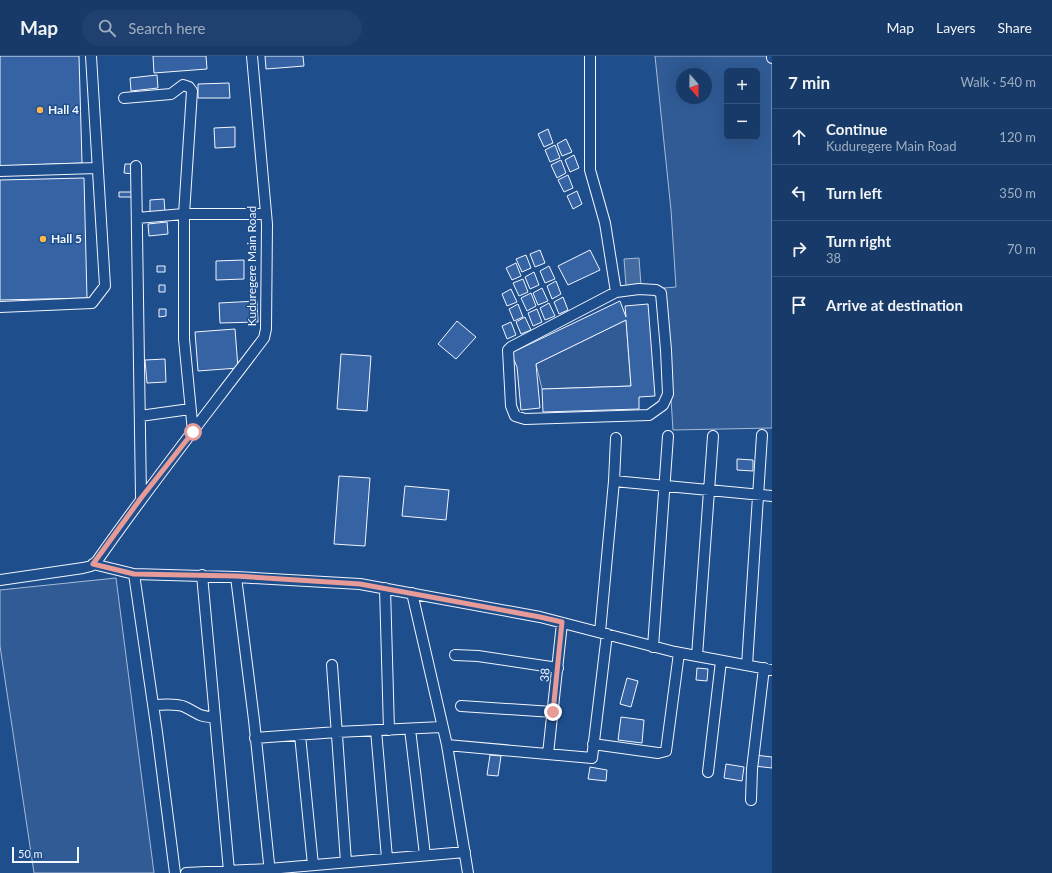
<!DOCTYPE html>
<meta charset="utf-8">
<style>
body{margin:0;font-family:Lato,sans-serif;background:#20416f;color:#f1f3f6}
.controls{position:absolute;right:12px;top:12px;display:grid;overflow:hidden;border-radius:6px;box-shadow:0 4px 16px #0002}
.controls button{width:36px;height:36px;display:grid;place-items:center;padding:0;border:0;border-bottom:1px solid #36547d;background:#173a69;color:#f1f3f6;font:20px sans-serif}
.compass{position:absolute;left:676px;top:12px;width:36px;height:36px;border-radius:50%;background:#173a69;box-shadow:0 4px 16px #0002;rotate:160deg}
.scale{position:absolute;left:12px;bottom:10px;width:67px;box-sizing:border-box;padding-left:4px;border:2px solid #f2f6ff;border-top:0;font-size:11px;line-height:14px;white-space:nowrap;color:#f2f6ff;-webkit-text-stroke:3px #1f4e8c;paint-order:stroke}
.stop{position:absolute;width:12px;height:12px;margin:-9px;border:3px solid #e69b98;border-radius:50%;background:#fff}
.stop.end{background:#e69b98;border-color:#fff;box-shadow:0 1px 4px #0008}
.list{margin:0;padding:0;list-style:none}
h2{display:flex;justify-content:space-between;align-items:center;height:52px;margin:0;padding:0 16px;font-size:17px}
h2 small{font-size:13px;font-weight:400;color:#9eadc0}
.list li{display:grid;grid-template-columns:26px 1fr auto;gap:12px;align-items:center;box-sizing:border-box;height:56px;padding:0 16px;border-top:1px solid #36547d}
.list b{display:block;font-size:15px;white-space:nowrap}
.list p{margin:0;font-size:13px;white-space:nowrap;color:#9eadc0}
.list em{font-size:13px;font-style:normal;color:#9eadc0}
.icon{flex:none;width:22px;height:22px;fill:none;stroke:currentColor;stroke-width:2;stroke-linecap:round;stroke-linejoin:round}
.map{position:relative;flex:none;width:772px;height:817px;overflow:hidden}
header{display:flex;align-items:center;gap:24px;box-sizing:border-box;height:56px;padding:0 20px;background:#173a69;border-bottom:1px solid #36547d}
header strong{font-size:19px}
nav{display:flex;gap:22px;margin-inline-start:auto;font-size:14px}
.search{width:280px;height:36px;background:#20416f;display:flex;align-items:center;gap:10px;box-sizing:border-box;padding:0 14px;border-radius:22px;color:#9eadc0;font-size:15px}
main{display:flex}
aside{flex:1;background:#173a69}
.map>svg:first-child{display:block}
.built{fill:#305b95;stroke:#a8bbd7;fill-rule:evenodd}
.water{fill:#446ba0;stroke:#a8bbd7}
.building{fill:#3563a3;stroke:#f2f6ff}
.lines{fill:none;stroke-linecap:round;stroke-linejoin:round}
.minor-casing{stroke:#f2f6ff;stroke-width:12}
.minor{stroke:#1f4e8c;stroke-width:10}
.route{stroke:#e69b98;stroke-width:5}
.poi-dot{fill:#ffb74d;stroke:#1f4e8c;stroke-width:1.5}
.labels{text-anchor:middle;stroke-width:3;stroke-linejoin:round;paint-order:stroke}
.poi-label{font-size:12px;font-weight:bold;fill:#f2f6ff;stroke:#1f4e8c;text-anchor:start}
.street-label{font-size:12px;fill:#f2f6ff;stroke:#1f4e8c}
</style>
<header>
<strong>Map</strong>
<div class="search"><svg class="icon" aria-label="search" viewBox="0 0 24 24"><circle cx="10" cy="10" r="6"/><path d="M15 15l6 6"/></svg>Search here</div>
<nav><a>Map</a><a>Layers</a><a>Share</a></nav>
</header>
<main>
<div class="map">
<svg width="772" height="817" viewBox="0 0 772 817">
<rect width="100%" height="100%" fill="#1f4e8c"/>
<path class="built" d="M655,0H772V372L673,374L664,232L676,231L671,154ZM727,15H757V81H727ZM682,18H706V42H682Z
M626,264L631,330L542,333L536,308Z
M116,522L154,817H34L0,590V534Z"/>
<path class="water" d="M639,202L641,229L626,230L624,203Z"/>
<path class="building" d="M0,0H79L82,107L0,110Z
M153,0H206L207,13L154,17Z
M265,0H303L304,10L266,13Z
M157,19L158,32L131,35L130,22Z
M229,27L230,42H198V28Z
M235,71V91L215,92L214,72Z
M548,73L553,87L544,91L538,78Z
M566,83L572,96L562,100L557,88Z
M555,89L560,102L550,106L545,94Z
M574,99L579,112L570,116L565,104Z
M561,104L566,117L557,122L551,109Z
M125,108H135L134,118L124,117Z
M568,119L573,132L564,136L558,124Z
M84,122L87,242L0,244V124Z
M577,135L582,148L573,153L567,140Z
M119,136H133V141H119Z
M164,143L165,156H150V144Z
M167,166L168,178L149,180L148,168Z
M540,194L545,207L535,211L530,198Z
M590,194L600,214L568,229L558,210Z
M526,199L531,212L522,216L516,203Z
M244,204V223L216,224V205Z
M516,207L521,220L512,224L506,212Z
M157,210H165V216H157Z
M549,210L555,223L545,227L540,215Z
M534,216L539,229L530,233L525,221Z
M523,223L528,236L519,240L513,227Z
M556,225L561,238L552,243L547,230Z
M159,229H165V236H159Z
M542,232L548,245L538,249L533,237Z
M511,233L517,246L507,250L502,238Z
M531,237L536,250L527,255L521,242Z
M563,241L568,254L559,258L554,246Z
M257,245L258,266L220,267L219,247Z
M620,245L626,261L625,250L648,248L655,340L639,341V353L543,356L542,333L631,330L626,264L536,308L540,352L521,354L517,311L511,297Z
M549,247L555,260L545,264L540,252Z
M518,248L523,261L514,265L509,253Z
M159,253H166V260L159,261Z
M537,253L542,266L533,270L528,257Z
M525,261L531,274L521,278L516,266Z
M457,265L476,281L456,303L438,288Z
M511,266L516,279L507,283L502,270Z
M235,273L238,312L198,315L195,276Z
M341,298L371,300L367,355L337,353Z
M165,303L166,326L147,327L145,304Z
M737,403L753,404V415L737,414Z
M339,420L370,422L365,490L334,488Z
M405,430L449,434L446,464L402,460Z
M697,612L708,613L707,625L696,624Z
M627,622L638,625L631,651L620,648Z
M621,661L644,664L642,687L618,684Z
M490,699L501,700L498,720L487,719Z
M755,699L772,701V712L754,710Z
M726,708L744,711L742,725L724,722Z
M590,711L607,714L606,725L588,723Z"/>
<g class="lines">
<defs>
<path id="minor" d="M590,0V114L605,167L616,236
M772,0V2
M124,42L171,38L183,29L189,31L192,35L184,158V283L193,376
M136,110L141,441
M0,115L97,112
M137,162L184,158H266
M639,233L656,234L661,237L666,294L668,338L663,349L649,359L525,363L515,360L511,350L508,294L511,291L616,236Z
M0,251L92,247L105,230L91,0
M140,360L190,353
M614,425L772,440
M93,508L134,518L236,521L360,528L540,561L675,596L772,614
M134,518L157,676L175,817
M202,519L229,815
M236,521L254,664L270,817
M0,524L83,512L91,510L97,505C150,429 208,356 264,282L266,273L267,168L252,0
M385,532L389,674
M412,537L447,689L468,817
M600,576L614,425L616,382
M653,591L668,380
M455,599L478,600L558,612
M697,600L713,380
M332,609L346,806
M747,609L762,379
M153,649C163,649 176,647 185,651C198,657 198,661 214,661
M461,650L553,656
M410,673L425,799
M376,674L387,802
M300,679L313,809
M255,682L337,676L442,671
M593,688L658,697L666,695L679,597
M447,689L592,702L607,578
M548,698L562,567
M708,716L721,605
M751,744L752,713L764,612
M186,817L269,813L465,796"/>
</defs>
<use href="#minor" class="minor-casing"/>
<use href="#minor" class="minor"/>
</g>
<g class="lines">
<path class="route" d="M193,376L141,442L93,508L134,518L236,520L360,528L540,561L562,566L553,656"/>
</g>
<g class="poi-dot">
<circle cx="40" cy="54" r="4"/>
<circle cx="43" cy="183" r="4"/>
</g>
<g class="labels">
<g class="poi-label">
<text x="48" y="58">Hall 4</text>
<text x="51" y="187">Hall 5</text>
</g>
<g class="street-label">
<text transform="translate(252 210) rotate(-90)" y="4">Kuduregere Main Road</text>
<text transform="translate(545 619) rotate(-85)" y="4">38</text>
</g>
</g>
</svg>
<div class="controls">
<button>+</button>
<button>−</button>
</div>
<svg class="compass" viewBox="-18 -18 36 36"><path d="M0-13l5 13h-10z" fill="#e53935"/><path d="M0 13l5-13h-10z" fill="#9eadc0"/></svg>
<div class="scale">50 m</div>
<div class="stop" style="left:193px;top:376px"></div>
<div class="stop end" style="left:553px;top:656px"></div>
</div>
<aside>
<h2>7 min<small>Walk · 540 m</small></h2>
<ul class="list">
<li><svg class="icon" aria-label="ahead" viewBox="0 0 24 24"><path d="M12 20V5M6 11l6-6 6 6"/></svg><div><b>Continue</b><p>Kuduregere Main Road</p></div><em>120 m</em></li>
<li><svg class="icon" aria-label="left" viewBox="0 0 24 24"><path d="M17 20v-9H6M10 6l-5 5 5 5"/></svg><div><b>Turn left</b></div><em>350 m</em></li>
<li><svg class="icon" aria-label="right" viewBox="0 0 24 24"><path d="M7 20v-9h11M14 6l5 5-5 5"/></svg><div><b>Turn right</b><p>38</p></div><em>70 m</em></li>
<li><svg class="icon" aria-label="arrive" viewBox="0 0 24 24"><path d="M6 21V4h12l-3 4 3 4H6"/></svg><div><b>Arrive at destination</b></div></li>
</ul>
</aside>
</main>
